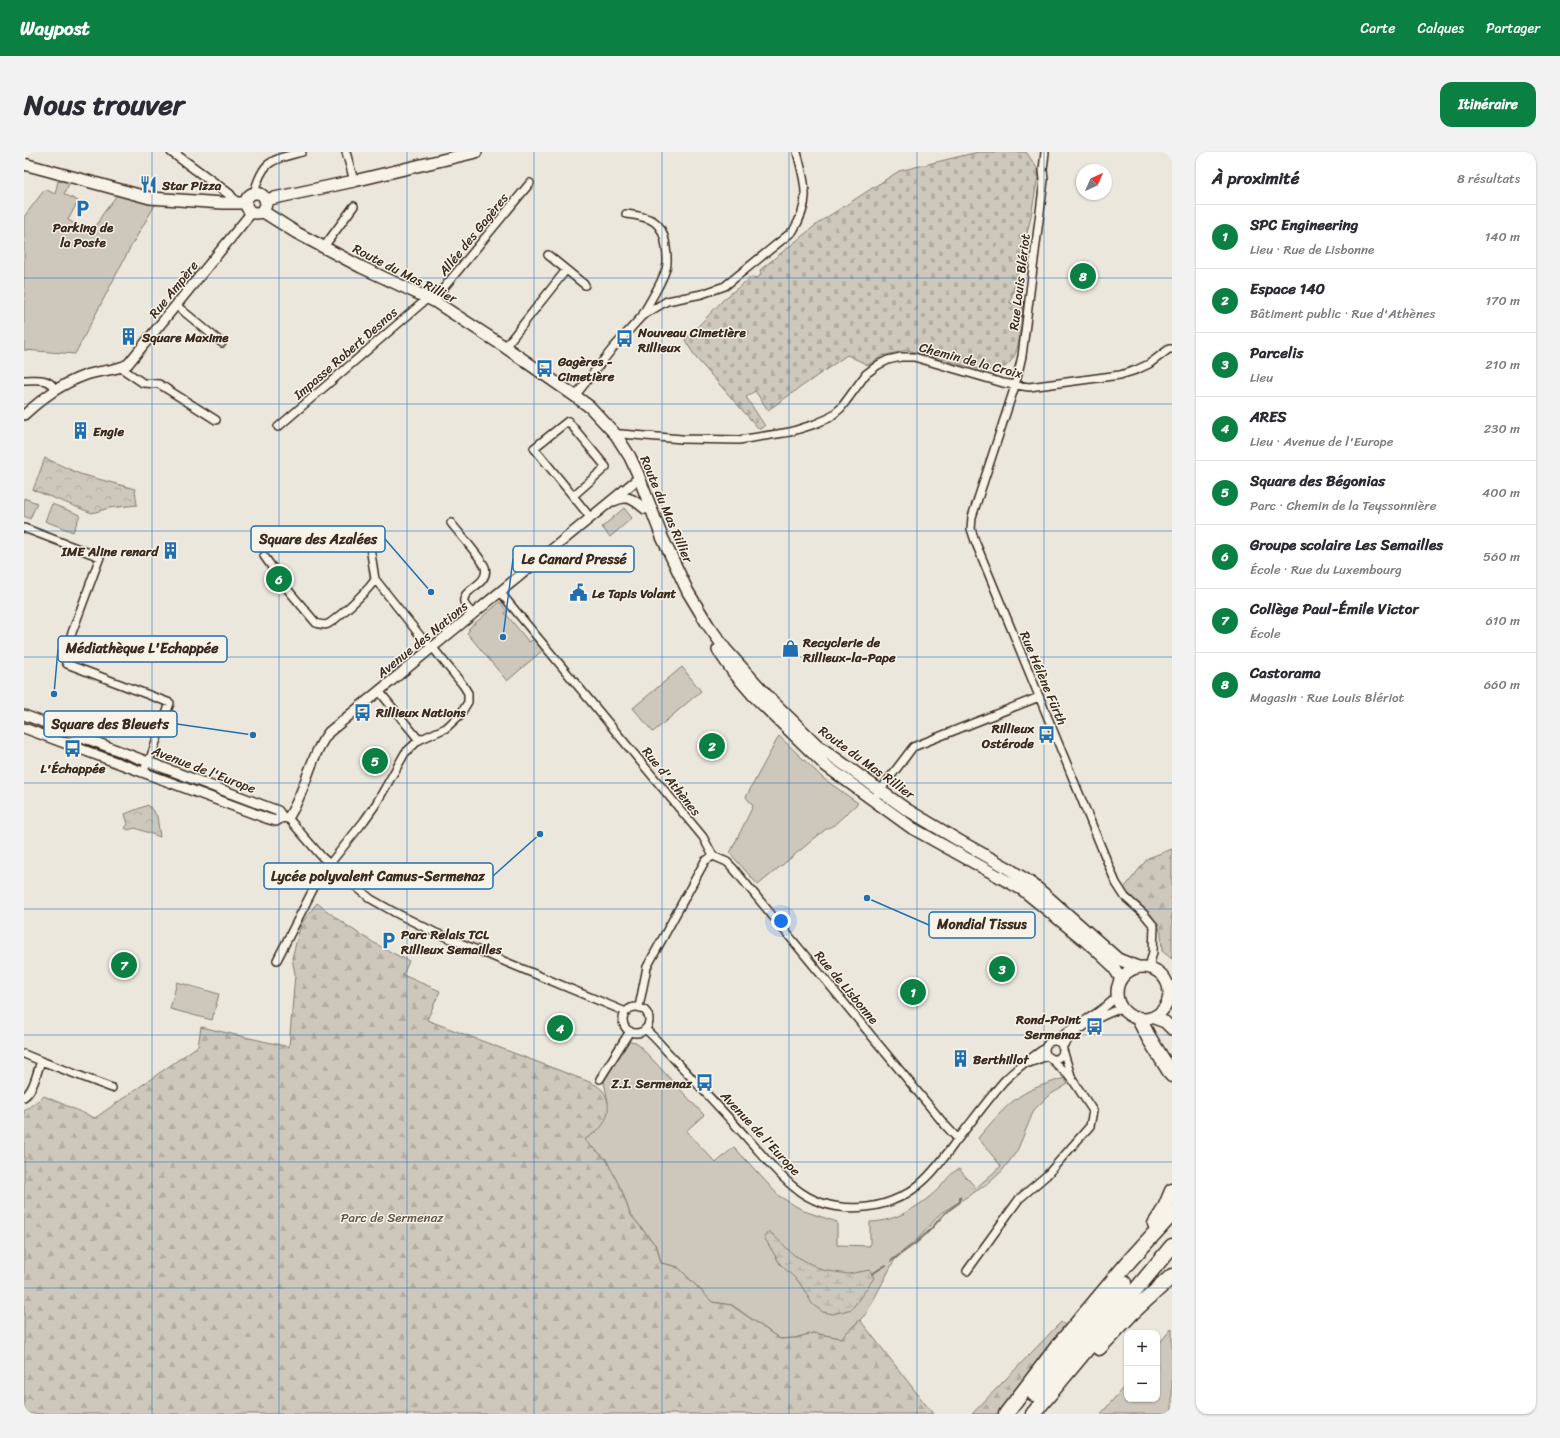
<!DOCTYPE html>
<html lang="fr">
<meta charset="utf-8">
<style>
body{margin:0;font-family:Sriracha,sans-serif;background:#f2f2f3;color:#2b2b33}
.controls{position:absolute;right:12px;bottom:12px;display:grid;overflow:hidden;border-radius:8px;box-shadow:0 1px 3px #0004}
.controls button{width:36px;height:36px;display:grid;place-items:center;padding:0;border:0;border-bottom:1px solid #e1e1e2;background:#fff;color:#2b2b33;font:20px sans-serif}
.compass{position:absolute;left:1052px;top:12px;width:36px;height:36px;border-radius:50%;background:#fff;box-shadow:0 1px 3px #0004;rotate:45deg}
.you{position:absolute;left:757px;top:769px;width:14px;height:14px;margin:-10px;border:3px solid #fff;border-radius:50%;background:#1a73e8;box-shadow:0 0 0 6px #1a73e833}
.badge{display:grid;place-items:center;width:26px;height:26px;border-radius:50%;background:#0b8043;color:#fff;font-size:13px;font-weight:700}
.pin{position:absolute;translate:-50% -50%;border:2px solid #fff;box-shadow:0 1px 4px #0006}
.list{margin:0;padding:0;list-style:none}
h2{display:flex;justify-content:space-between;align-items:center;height:52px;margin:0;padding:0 16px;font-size:17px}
h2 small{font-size:13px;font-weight:400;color:#7c7c81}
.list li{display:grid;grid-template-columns:26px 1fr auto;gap:12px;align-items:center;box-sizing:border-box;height:64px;padding:0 16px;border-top:1px solid #e1e1e2}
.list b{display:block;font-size:15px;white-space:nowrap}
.list p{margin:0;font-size:13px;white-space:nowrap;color:#7c7c81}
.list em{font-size:13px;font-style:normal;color:#7c7c81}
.map{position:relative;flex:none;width:1148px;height:1262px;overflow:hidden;border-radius:12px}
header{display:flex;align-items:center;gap:24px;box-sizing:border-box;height:56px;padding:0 20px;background:#0b8043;color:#fff}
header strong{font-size:19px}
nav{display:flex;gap:22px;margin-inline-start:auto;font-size:14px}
.intro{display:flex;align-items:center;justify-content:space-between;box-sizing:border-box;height:96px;padding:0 24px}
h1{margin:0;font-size:28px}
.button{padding:10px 18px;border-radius:12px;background:#0b8043;color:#fff;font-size:14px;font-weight:700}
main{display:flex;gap:24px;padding:0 24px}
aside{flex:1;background:#fff;border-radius:12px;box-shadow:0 1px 3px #0004}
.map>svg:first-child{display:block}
.green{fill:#cec8bc;stroke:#84796d}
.forest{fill:url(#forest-firs);stroke:#84796d}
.wetland{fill:url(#wetland-marsh);stroke:#84796d}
.cemetery{fill:url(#cemetery-stones);stroke:#84796d}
.park{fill:url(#park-crowns);stroke:#84796d}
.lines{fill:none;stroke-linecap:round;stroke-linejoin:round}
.stream{stroke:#7c7064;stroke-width:2}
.minor-casing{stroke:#3b2a1e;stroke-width:10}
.tertiary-casing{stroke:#3b2a1e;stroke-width:12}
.secondary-casing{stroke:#3b2a1e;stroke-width:14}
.motorway-casing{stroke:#3b2a1e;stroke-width:17}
.minor{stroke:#f7f3e8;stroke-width:7}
.tertiary{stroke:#f7f3e8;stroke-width:9}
.secondary{stroke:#f7f3e8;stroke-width:11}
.motorway{stroke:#f7f3e8;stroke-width:14}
.grid{fill:none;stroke:#1f6fb2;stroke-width:1;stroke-opacity:0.55}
.labels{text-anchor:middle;stroke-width:3;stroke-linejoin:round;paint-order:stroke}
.poi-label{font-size:13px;font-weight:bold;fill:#3b2a1e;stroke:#f7f3e8;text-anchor:start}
.street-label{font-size:13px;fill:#3b2a1e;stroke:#f7f3e8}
.park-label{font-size:13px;fill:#605246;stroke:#f7f3e8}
.leader{fill:none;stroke:#1f6fb2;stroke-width:1.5}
.callout-dot{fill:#1f6fb2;stroke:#f7f3e8;stroke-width:1.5}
.callout{fill:#f7f3e8;stroke:#1f6fb2;stroke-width:1.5}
.callout-label{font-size:14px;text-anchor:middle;font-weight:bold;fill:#3b2a1e}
</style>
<header>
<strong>Waypost</strong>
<nav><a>Carte</a><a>Calques</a><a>Partager</a></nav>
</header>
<div class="intro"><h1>Nous trouver</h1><a class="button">Itinéraire</a></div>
<main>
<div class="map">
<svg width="1148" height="1262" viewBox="0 0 1148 1262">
<defs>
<pattern id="forest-firs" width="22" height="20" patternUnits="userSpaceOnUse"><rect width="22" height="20" fill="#cec8bc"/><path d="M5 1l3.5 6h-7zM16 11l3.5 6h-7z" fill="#b2aca1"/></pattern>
<pattern id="wetland-marsh" width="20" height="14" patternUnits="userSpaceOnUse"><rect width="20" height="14" fill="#cec8bc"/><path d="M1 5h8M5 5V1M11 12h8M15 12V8" fill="none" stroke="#b2aca1"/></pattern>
<pattern id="cemetery-stones" width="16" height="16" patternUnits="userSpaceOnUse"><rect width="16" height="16" fill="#cec8bc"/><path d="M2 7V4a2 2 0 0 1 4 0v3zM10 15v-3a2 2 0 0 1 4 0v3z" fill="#b2aca1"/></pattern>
<pattern id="park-crowns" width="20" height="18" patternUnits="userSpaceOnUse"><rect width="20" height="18" fill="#cec8bc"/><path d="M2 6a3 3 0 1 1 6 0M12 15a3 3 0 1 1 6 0" fill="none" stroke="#b2aca1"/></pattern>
</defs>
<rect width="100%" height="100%" fill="#ece7dc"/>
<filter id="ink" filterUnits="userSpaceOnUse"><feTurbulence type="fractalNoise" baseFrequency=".025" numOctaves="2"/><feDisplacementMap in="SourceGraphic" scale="8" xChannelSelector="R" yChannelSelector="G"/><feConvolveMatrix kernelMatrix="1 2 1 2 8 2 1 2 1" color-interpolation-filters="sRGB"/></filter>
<g filter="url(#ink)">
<path class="green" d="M38,28L46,30L40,42L54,49L44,68L69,81L78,63L93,43L131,53L106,96L51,202L0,198V65L21,37L31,42L34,29L37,30Z
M0,346L13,351L6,367L0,364Z
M28,352L56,363L49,380L21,369Z
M600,356L608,366L586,385L578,375Z
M476,450L483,459L481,461L505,490L510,487L519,498L483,529L443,481L446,478L444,477Z
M658,515L677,539L629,580L609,556Z
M755,584L800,627L834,651L810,673L802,677L734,733L706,701L729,654L722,645Z
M153,830L195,842L188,868L146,857Z
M604,889L612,890L680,963L662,979L692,1011L710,995L755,1044L780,1059L813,1070V1093L846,1094V1070C872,1070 900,1052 917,1034C924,1027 926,1021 935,1017L952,1036L977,1014L954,986C967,971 980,955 996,944C1009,935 1026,931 1040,926L1044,932L1024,944L1010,958L993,999L978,1019L965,1031L917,1061L893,1088L879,1099L870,1109L842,1162L817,1186L789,1181L771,1186L756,1187L708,1153L688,1150L654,1115L637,1111L633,1095L606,1062L598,1039L560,988L574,978L584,950L580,929Z
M1148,1176V1262H1077L1103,1231V1247H1133V1194Z"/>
<path class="forest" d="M1148,697V807L1138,799L1137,780L1129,766L1097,740L1124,706Z
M293,751C324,776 349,792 385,809L379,823L416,839L403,868L563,929C568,931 575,934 579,939C588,951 585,969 573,979C569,982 564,985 560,988L582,1007L598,1039L606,1062L633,1095L637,1111L654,1115L688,1150L707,1153L756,1187L771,1186L789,1181L817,1186L836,1168L909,1262H0V959L20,944L71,966L174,894L177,875L265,895L271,822L268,806L277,772Z
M1037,1170L1044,1176L972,1262H948Z"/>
<path class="wetland" d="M745,1079L770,1103L798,1118L824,1122L846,1118L850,1126L828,1157L809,1162L799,1160L789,1153L775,1130L756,1112L740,1085Z"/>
<path class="cemetery" d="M954,0H1002L1015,19L1006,69L986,151L999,154C996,178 998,225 961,217V219L883,198L858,204L844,213L823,203L744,258L731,239L722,245L741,274L735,277L672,206L661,188L699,148L727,125L734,126L737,122L736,118L797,69L875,19Z"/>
<path class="park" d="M21,306L56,322L111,337L113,353L85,356L68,361L9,338Z
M124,653L133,664L136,685L111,676L104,678L101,676L104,672L101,662Z"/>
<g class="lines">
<path class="stream" d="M867,1109L892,1091L905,1079L921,1061L936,1050V1045
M848,1122L862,1113"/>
<defs>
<path id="minor" d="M322,0L330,29
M1021,0L1019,18L1020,28L998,204L991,234L948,365L947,377L951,389L1092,731L1101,745L1120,762L1130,774L1129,800L1125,815
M230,41C239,8 247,8 278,0
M602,62C626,65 639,68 642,95C643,102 644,111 642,117C637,133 627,147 619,162
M299,96L330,54
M524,103L561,133
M410,149L413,144L506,31
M153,154L198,191
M481,195L542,118
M97,216L119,231L135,232L192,268
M0,228C13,228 24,225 31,237
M551,244L589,196L618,164L643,149L678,142L701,134L769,79C788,48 781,32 773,0
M254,275L404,146
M592,283L597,282L658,287L715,288L766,280L791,272L805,266L817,256L842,222L854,213L864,208L877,205H890L979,231L1005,235L1096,223L1112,218L1125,212L1145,197H1148
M549,344L582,315L544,269L510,296L566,365
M427,371C434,380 458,407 461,415C466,433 437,437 440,450C441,454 446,459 449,462
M0,376L76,405L39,505L43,512L146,551L127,604L119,620
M240,404L265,439L292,471C296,472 300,474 304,472C313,467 348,435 351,427
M476,440L679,685L689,704L681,709L623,815L615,855
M355,539L395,588
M849,648L889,595L1015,545
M264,666L298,705L313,719L347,747L370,760L410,780L602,860
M689,704L703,710L709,716L921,973L934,987
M253,808L301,714L308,709L340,669L352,652L381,601L395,588L422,576L436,563L444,550V541L439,533L409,496L398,486L382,466L351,427L346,395
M599 868a13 13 0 1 1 26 0a13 13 0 1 1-26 0Z
M621,877C632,886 641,898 651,908C675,934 699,959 723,986C738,1002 753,1022 771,1036C807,1065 863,1061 897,1031C910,1020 920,1006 930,992C946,972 962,950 979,930C991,917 1007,906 1021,896
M1031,889C1050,872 1076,863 1093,844
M1021 898a9 9 0 1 1 18 0a9 9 0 1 1-18 0Z
M1038,895C1052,876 1076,864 1098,856
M1039,898L1048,927
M0,902L17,909C13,920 10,938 0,945
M17,909L88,936
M1005,911L1023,904
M576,927L606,879
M943,1119L995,1047L1023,1023L1066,974L1069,959L1048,927L1026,906"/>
<path id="tertiary" d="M148,0L205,42L212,51
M0,263C20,245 37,232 62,223C76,218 92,219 104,212L228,60
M590,349C604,342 610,348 621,357
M0,563L254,659L258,665L264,666C282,640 285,605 305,580L615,326
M0,576L242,666L252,669L258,665"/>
<path id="secondary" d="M0,12L126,46L199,51H222
M222 51a10 10 0 1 1 20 0a10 10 0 1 1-20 0Z
M241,48L330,29L452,0
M238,59L273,81L337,115L410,149L481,195L551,244L566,255L592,283L606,305L613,320L638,385L664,440L684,473L702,498L746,547L793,593L882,657L934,688L982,715L1007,731L1025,746L1094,807L1114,815
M694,498L710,521L729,543L801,613L888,676L999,738L1069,795L1089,814L1097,827
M1093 841a26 26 0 1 1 52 0a26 26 0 1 1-52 0Z
M1130,866L1141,870L1148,877"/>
<path id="motorway" d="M1115,867L1125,886L1148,923
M1131,1072L1140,1058L1148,1039
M1075,1196L1109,1160L1148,1124
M1010,1242L1100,1131
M982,1262L1034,1194L1107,1107L1148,1062
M1009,1262L1148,1094"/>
</defs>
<use href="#minor" class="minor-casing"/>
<use href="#tertiary" class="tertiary-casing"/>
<use href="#secondary" class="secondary-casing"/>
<use href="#motorway" class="motorway-casing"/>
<use href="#minor" class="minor"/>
<use href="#tertiary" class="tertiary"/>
<use href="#secondary" class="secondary"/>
<use href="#motorway" class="motorway"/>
</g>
</g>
<path class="grid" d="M128,0V1262M255,0V1262M383,0V1262M510,0V1262M638,0V1262M765,0V1262M893,0V1262M1020,0V1262M0,126H1148M0,252H1148M0,379H1148M0,505H1148M0,631H1148M0,757H1148M0,883H1148M0,1010H1148M0,1136H1148"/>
<defs>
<symbol id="restaurant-bare" viewBox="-9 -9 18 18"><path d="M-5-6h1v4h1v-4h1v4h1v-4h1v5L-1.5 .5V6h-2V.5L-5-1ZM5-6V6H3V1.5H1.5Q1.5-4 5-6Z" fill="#1f6fb2" stroke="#f7f3e8" stroke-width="2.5" paint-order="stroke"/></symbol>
<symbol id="parking-bare" viewBox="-9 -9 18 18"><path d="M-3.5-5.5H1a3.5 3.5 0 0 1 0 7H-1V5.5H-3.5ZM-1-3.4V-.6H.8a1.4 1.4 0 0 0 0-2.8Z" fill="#1f6fb2" stroke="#f7f3e8" stroke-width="2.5" paint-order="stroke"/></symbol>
<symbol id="building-bare" viewBox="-9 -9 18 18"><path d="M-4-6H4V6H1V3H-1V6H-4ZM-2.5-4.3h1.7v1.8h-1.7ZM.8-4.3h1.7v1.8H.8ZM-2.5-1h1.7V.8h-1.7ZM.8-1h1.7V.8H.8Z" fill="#1f6fb2" stroke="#f7f3e8" stroke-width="2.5" paint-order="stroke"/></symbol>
<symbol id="bus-bare" viewBox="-9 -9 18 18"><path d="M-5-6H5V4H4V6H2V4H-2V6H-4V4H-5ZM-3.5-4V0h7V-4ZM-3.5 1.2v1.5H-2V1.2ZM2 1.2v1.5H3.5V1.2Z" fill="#1f6fb2" stroke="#f7f3e8" stroke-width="2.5" paint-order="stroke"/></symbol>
<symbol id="civic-bare" viewBox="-9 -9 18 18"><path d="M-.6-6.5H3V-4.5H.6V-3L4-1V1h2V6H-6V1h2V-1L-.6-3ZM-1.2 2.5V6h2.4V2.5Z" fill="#1f6fb2" stroke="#f7f3e8" stroke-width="2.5" paint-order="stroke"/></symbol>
<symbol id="shop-bare" viewBox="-9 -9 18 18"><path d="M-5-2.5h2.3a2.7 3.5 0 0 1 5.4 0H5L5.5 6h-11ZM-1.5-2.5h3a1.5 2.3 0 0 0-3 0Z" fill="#1f6fb2" stroke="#f7f3e8" stroke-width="2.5" paint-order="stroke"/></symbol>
</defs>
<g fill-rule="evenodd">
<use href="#restaurant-bare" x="112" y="20" width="25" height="25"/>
<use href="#parking-bare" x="46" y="44" width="25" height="25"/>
<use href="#building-bare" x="92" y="172" width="25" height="25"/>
<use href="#bus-bare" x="588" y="174" width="25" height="25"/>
<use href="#bus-bare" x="508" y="204" width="25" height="25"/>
<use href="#building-bare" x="44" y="266" width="25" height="25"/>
<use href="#building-bare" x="134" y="386" width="25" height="25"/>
<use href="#civic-bare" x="542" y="428" width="25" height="25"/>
<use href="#shop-bare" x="754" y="484" width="25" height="25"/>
<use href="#bus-bare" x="326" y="548" width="25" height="25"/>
<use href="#bus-bare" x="1010" y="570" width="25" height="25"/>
<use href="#bus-bare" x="36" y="584" width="25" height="25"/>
<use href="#parking-bare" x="352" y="776" width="25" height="25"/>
<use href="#bus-bare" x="1058" y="862" width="25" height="25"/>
<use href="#building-bare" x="924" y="894" width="25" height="25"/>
<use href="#bus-bare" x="668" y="918" width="25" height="25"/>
</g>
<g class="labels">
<g class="poi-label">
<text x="138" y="38">Star Pizza</text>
<text x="59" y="80" text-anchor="middle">Parking de<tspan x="59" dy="15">la Poste</tspan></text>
<text x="614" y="185">Nouveau Cimetière<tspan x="614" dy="15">Rillieux</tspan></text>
<text x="118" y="190">Square Maxime</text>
<text x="534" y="214">Gagères -<tspan x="534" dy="15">Cimetière</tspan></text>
<text x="69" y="284">Engie</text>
<text x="134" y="404" text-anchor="end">IME Aline renard</text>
<text x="568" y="446">Le Tapis Volant</text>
<text x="779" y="495">Recyclerie de<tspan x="779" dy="15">Rillieux-la-Pape</tspan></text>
<text x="352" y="565">Rillieux Nations</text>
<text x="1010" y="581" text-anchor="end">Rillieux<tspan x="1010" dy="15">Ostérode</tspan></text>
<text x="49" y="621" text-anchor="middle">L'Échappée</text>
<text x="377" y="787">Parc Relais TCL<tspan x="377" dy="15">Rillieux Semailles</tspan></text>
<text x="1057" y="872" text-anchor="end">Rond-Point<tspan x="1057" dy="15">Sermenaz</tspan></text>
<text x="949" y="912">Berthillot</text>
<text x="668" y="936" text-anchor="end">Z.I. Sermenaz</text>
</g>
<g class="street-label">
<text transform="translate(449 82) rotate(-51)" y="5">Allée des Gagères</text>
<text transform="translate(381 121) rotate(27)" y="5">Route du Mas Rillier</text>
<text transform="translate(995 130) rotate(-83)" y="5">Rue Louis Blériot</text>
<text transform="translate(149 137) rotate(-51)" y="5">Rue Ampère</text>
<text transform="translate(321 201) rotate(-41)" y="5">Impasse Robert Desnos</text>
<text transform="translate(947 208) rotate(15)" y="5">Chemin de la Croix</text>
<text transform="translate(643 357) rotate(67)" y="5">Route du Mas Rillier</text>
<text transform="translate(398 487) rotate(-39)" y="5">Avenue des Nations</text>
<text transform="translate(1020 526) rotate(67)" y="5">Rue Hélène Fürth</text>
<text transform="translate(843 610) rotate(36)" y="5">Route du Mas Rillier</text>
<text transform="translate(180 617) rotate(21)" y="5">Avenue de l'Europe</text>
<text transform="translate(648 629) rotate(51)" y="5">Rue d'Athènes</text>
<text transform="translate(823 835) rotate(50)" y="5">Rue de Lisbonne</text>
<text transform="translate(737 981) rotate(47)" y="5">Avenue de l'Europe</text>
</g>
<g class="park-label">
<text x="368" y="1070">Parc de Sermenaz</text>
</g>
</g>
<path class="leader" d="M407 440L361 387M479 485L489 407M30 542L34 497M229 583L153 572M516 682L469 724M843 746L905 773"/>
<g class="callout-dot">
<circle cx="407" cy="440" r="4"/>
<circle cx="479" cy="485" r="4"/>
<circle cx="30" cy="542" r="4"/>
<circle cx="229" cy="583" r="4"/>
<circle cx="516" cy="682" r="4"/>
<circle cx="843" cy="746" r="4"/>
</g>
<g class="callout">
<rect x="227" y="374" width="134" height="26" rx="4"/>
<rect x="489" y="394" width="121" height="26" rx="4"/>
<rect x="34" y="484" width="169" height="26" rx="4"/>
<rect x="20" y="559" width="133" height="26" rx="4"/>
<rect x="240" y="711" width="229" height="26" rx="4"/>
<rect x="905" y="760" width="106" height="26" rx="4"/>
</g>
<g class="callout-label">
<text x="294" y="392">Square des Azalées</text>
<text x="550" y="412">Le Canard Pressé</text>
<text x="118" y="501">Médiathèque L'Echappée</text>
<text x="86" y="577">Square des Bleuets</text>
<text x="354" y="729">Lycée polyvalent Camus-Sermenaz</text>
<text x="958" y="777">Mondial Tissus</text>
</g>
</svg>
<div class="controls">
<button>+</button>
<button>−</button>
</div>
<svg class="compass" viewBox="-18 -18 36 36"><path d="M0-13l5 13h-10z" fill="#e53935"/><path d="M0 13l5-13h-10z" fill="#7c7c81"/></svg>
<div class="you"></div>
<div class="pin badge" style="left:889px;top:840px">1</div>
<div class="pin badge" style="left:688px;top:594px">2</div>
<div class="pin badge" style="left:978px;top:817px">3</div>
<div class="pin badge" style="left:536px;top:876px">4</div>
<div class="pin badge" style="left:351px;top:609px">5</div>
<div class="pin badge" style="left:255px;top:427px">6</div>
<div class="pin badge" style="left:100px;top:813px">7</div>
<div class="pin badge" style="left:1059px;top:124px">8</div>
</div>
<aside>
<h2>À proximité<small>8 résultats</small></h2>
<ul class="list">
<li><span class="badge">1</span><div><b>SPC Engineering</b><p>Lieu · Rue de Lisbonne</p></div><em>140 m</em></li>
<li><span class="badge">2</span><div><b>Espace 140</b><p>Bâtiment public · Rue d'Athènes</p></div><em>170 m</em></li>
<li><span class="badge">3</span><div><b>Parcelis</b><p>Lieu</p></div><em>210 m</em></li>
<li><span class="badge">4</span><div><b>ARES</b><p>Lieu · Avenue de l'Europe</p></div><em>230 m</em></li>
<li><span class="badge">5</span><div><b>Square des Bégonias</b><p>Parc · Chemin de la Teyssonnière</p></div><em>400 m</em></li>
<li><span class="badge">6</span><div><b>Groupe scolaire Les Semailles</b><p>École · Rue du Luxembourg</p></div><em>560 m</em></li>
<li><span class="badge">7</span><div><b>Collège Paul-Émile Victor</b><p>École</p></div><em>610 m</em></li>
<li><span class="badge">8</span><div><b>Castorama</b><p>Magasin · Rue Louis Blériot</p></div><em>660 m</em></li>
</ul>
</aside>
</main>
